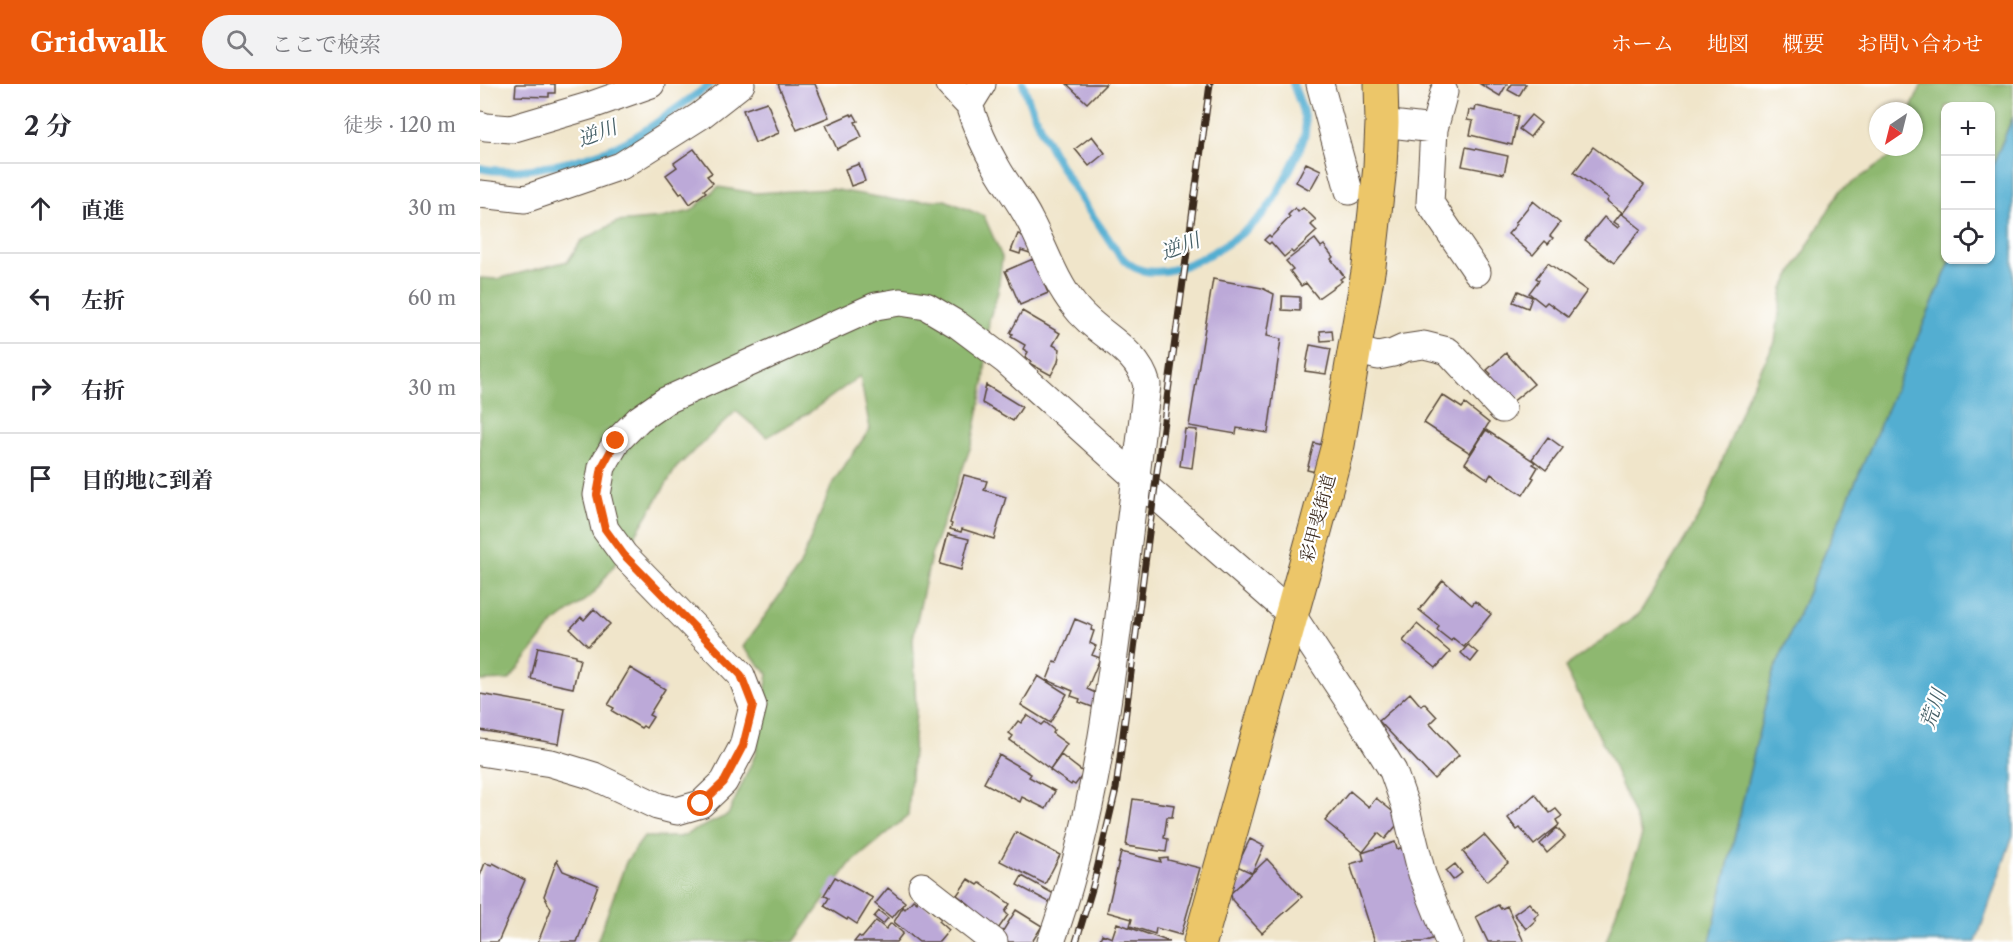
<!DOCTYPE html>
<html lang="ja">
<meta charset="utf-8">
<style>
body{margin:0;font-family:"Libre Caslon Text","Noto Serif JP",serif;background:#f2f2f3;color:#2b2b33}
.controls{position:absolute;right:18px;top:18px;display:grid;overflow:hidden;border-radius:12px;box-shadow:0 2px 4px #0004}
.controls button{width:54px;height:54px;display:grid;place-items:center;padding:0;border:0;border-bottom:2px solid #e1e1e2;background:#fff;color:#2b2b33;font:30px sans-serif}
.compass{position:absolute;left:1389px;top:18px;width:54px;height:54px;border-radius:50%;background:#fff;box-shadow:0 2px 4px #0004;rotate:215deg}
.stop{position:absolute;width:18px;height:18px;margin:-14px;border:4px solid #ea580c;border-radius:50%;background:#fff}
.stop.end{background:#ea580c;border-color:#fff;box-shadow:0 2px 6px #0008}
.list{margin:0;padding:0;list-style:none}
h2{display:flex;justify-content:space-between;align-items:center;height:78px;margin:0;padding:0 24px;font-size:26px}
h2 small{font-size:20px;font-weight:400;color:#7c7c81}
.list li{display:grid;grid-template-columns:39px 1fr auto;gap:18px;align-items:center;box-sizing:border-box;height:90px;padding:0 24px;border-top:2px solid #e1e1e2}
.list b{display:block;font-size:22px;white-space:nowrap}
.list em{font-size:20px;font-style:normal;color:#7c7c81}
.icon{flex:none;width:33px;height:33px;fill:none;stroke:currentColor;stroke-width:2;stroke-linecap:round;stroke-linejoin:round}
.map{position:relative;flex:none;width:1533px;height:858px;overflow:hidden}
header{display:flex;align-items:center;gap:36px;box-sizing:border-box;height:84px;padding:0 30px;background:#ea580c;color:#fff}
header strong{font-size:28px}
nav{display:flex;gap:33px;margin-inline-start:auto;font-size:21px}
.search{width:420px;height:54px;background:#f2f2f3;display:flex;align-items:center;gap:15px;box-sizing:border-box;padding:0 21px;border-radius:33px;color:#7c7c81;font-size:22px}
main{display:flex}
aside{flex:1;background:#fff}
.map>svg:first-child{display:block}
.forest{fill:#8eb86f;stroke:#647146;stroke-width:1.5}
.water{fill:#53aed1;stroke:#476c78;stroke-width:1.5}
.lines{fill:none;stroke-linecap:round;stroke-linejoin:round}
.stream{stroke:#53aed1;stroke-width:8}
.building{fill:#bca9d8}
.minor-casing{stroke:#564638;stroke-width:29}
.highway-casing{stroke:#564638;stroke-width:35}
.minor{stroke:#fff;stroke-width:27}
.highway{stroke:#ecc669;stroke-width:33}
.rail-casing{stroke:#3b2a1e;stroke-width:7}
.rail{stroke:#fff;stroke-width:4.5;stroke-dasharray:14;stroke-linecap:butt}
.route{stroke:#ea580c;stroke-width:8}
.labels{text-anchor:middle;stroke-width:4.5;stroke-linejoin:round;paint-order:stroke}
.street-label{font-size:18px;fill:#3b2a1e;stroke:#fff}
.water-label{font-size:20px;font-style:italic;fill:#455f66;stroke:#fff}
</style>
<header>
<strong>Gridwalk</strong>
<div class="search"><svg class="icon" aria-label="search" viewBox="0 0 24 24"><circle cx="10" cy="10" r="6"/><path d="M15 15l6 6"/></svg>ここで検索</div>
<nav><a>ホーム</a><a>地図</a><a>概要</a><a>お問い合わせ</a></nav>
</header>
<main>
<aside>
<h2>2 分<small>徒歩 · 120 m</small></h2>
<ul class="list">
<li><svg class="icon" aria-label="ahead" viewBox="0 0 24 24"><path d="M12 20V5M6 11l6-6 6 6"/></svg><div><b>直進</b></div><em>30 m</em></li>
<li><svg class="icon" aria-label="left" viewBox="0 0 24 24"><path d="M17 20v-9H6M10 6l-5 5 5 5"/></svg><div><b>左折</b></div><em>60 m</em></li>
<li><svg class="icon" aria-label="right" viewBox="0 0 24 24"><path d="M7 20v-9h11M14 6l5 5-5 5"/></svg><div><b>右折</b></div><em>30 m</em></li>
<li><svg class="icon" aria-label="arrive" viewBox="0 0 24 24"><path d="M6 21V4h12l-3 4 3 4H6"/></svg><div><b>目的地に到着</b></div></li>
</ul>
</aside>
<div class="map">
<svg width="1533" height="858" viewBox="0 0 1533 858">
<rect width="100%" height="100%" fill="#fff"/>
<filter id="ink" filterUnits="userSpaceOnUse"><feTurbulence type="fractalNoise" baseFrequency=".0167" numOctaves="2"/><feDisplacementMap in="SourceGraphic" scale="12" xChannelSelector="R" yChannelSelector="G"/><feConvolveMatrix kernelMatrix="1 2 1 2 8 2 1 2 1" color-interpolation-filters="sRGB"/></filter>
<filter id="wash" filterUnits="userSpaceOnUse"><feTurbulence type="fractalNoise" baseFrequency=".008" numOctaves="4" result="noise"/><feDisplacementMap in="SourceGraphic" scale="24" xChannelSelector="R" yChannelSelector="G"/><feGaussianBlur stdDeviation="1.35" result="paint"/><feColorMatrix in="noise" values="0 0 0 0 0 0 0 0 0 0 0 0 0 0 0 0 0 1.4 0 .05"/><feComposite in="paint" operator="in"/></filter>
<g filter="url(#wash)">
<rect width="100%" height="100%" fill="#f0e5ca"/>
<path class="forest" d="M1442,0H1533V32L1511,85L1510,22H1466V176H1471L1292,592L1230,858H1126L1162,751L1131,676L1085,583L1159,530L1224,424L1267,312L1295,258L1303,204L1359,108L1413,71L1416,63H1434V27H1430Z
M238,103L275,109L351,105L421,117L465,116L504,132L522,173L518,208L509,236L504,299L492,359L451,472L433,554L436,627L428,732L369,781L314,858H117L146,778L164,753H200L248,731L276,669L288,590L263,563L319,484L353,398L390,345L380,292L327,330L287,353L256,327L196,384L150,460L113,510L72,541L29,596L0,597V194L17,195L88,177L101,157L137,138L182,134L211,127Z"/>
<path class="water" d="M1533,33V751L1496,858H1230L1292,592L1471,176H1510L1511,85Z"/>
<g class="lines">
<path class="stream" d="M543,0C558,49 593,105 623,147C632,159 639,174 652,182C688,204 760,156 784,129C793,119 824,62 825,48C827,33 818,14 813,0
M0,84C40,94 120,74 155,53C181,37 206,17 231,0"/>
</g>
<g id="blocks">
<path class="building" d="M36,0H75V9H69V13L35,12Z
M298,0H335L349,33L317,46Z
M587,0H626L607,19Z
M1000,0H1027L1020,12Z
M1032,0H1046L1039,12L1028,6Z
M287,18L299,49L275,59L263,26Z
M996,22L1038,32L1032,61L990,51L993,37L987,36L989,26L995,27Z
M371,30L372,32L374,30L378,37L375,38L382,53L357,65L346,41Z
M1051,31L1061,39L1050,53L1039,45Z
M612,52L625,69L609,82L595,65Z
M986,63L1028,72L1024,90L982,82Z
M1113,63L1164,101L1143,129L1127,117L1129,114L1094,88Z
M214,65L232,89L227,92L233,99L224,106L226,108L210,120L202,108L200,110L186,91L197,83L194,79Z
M826,79L841,86L830,106L816,98Z
M379,80L385,97L371,102L365,85Z
M1053,117L1080,139L1070,152L1073,154L1068,160L1065,157L1053,171L1028,150L1037,140L1035,139Z
M815,124L818,128L823,124L831,131L836,136L831,141L837,147L813,169L811,167L804,173L791,158L789,160L784,156L789,151L791,153L810,133L808,131Z
M1141,129L1161,145L1134,179L1105,156L1124,133L1138,144L1140,142L1134,138Z
M538,150L554,154L550,169L541,166L540,170L531,167Z
M835,155L841,163L844,161L853,173L851,175L864,192L860,195L862,197L838,214L826,199L821,202L810,187L813,185L806,177Z
M553,175L568,209L540,221L525,187Z
M1068,179L1107,207L1088,233L1067,218L1064,221L1049,209L1059,196L1056,194Z
M733,195L782,204L794,210L787,252L801,255L788,349L757,344L756,350L709,342Z
M1038,207L1052,213L1048,224L1033,218Z
M802,212L820,213V227L802,226Z
M542,227L580,249L573,261L580,265L578,278L571,291L549,279L551,277L545,273L548,268L543,265L545,261L531,253L533,250L530,249Z
M852,246L853,256L841,257L840,247Z
M830,261L851,265L846,290L825,287Z
M1026,269L1054,300L1031,319L1008,293L1011,290L1007,286Z
M506,301L542,323L533,337L502,319Z
M962,311L982,324L985,320L1009,339L990,369L944,339Z
M705,345L717,346L712,384L700,382Z
M1006,346L1055,378L1053,380L1058,383L1052,393L1054,394L1043,411L1011,390L1008,395L985,379Z
M1068,353L1083,364L1066,386L1052,375Z
M834,359L843,361L836,388L827,386Z
M484,391L507,397L504,406L526,413L514,455L482,445L481,448L470,445L472,440L470,439Z
M468,450L489,455L481,486L460,480Z
M963,496L992,521L995,517L1011,530L984,563L973,554L971,557L957,546L959,542L939,526Z
M114,525L130,540L108,562L90,545L101,533L104,536Z
M595,535L612,542L611,546L614,547L610,559L616,562L612,571L620,574L607,605L620,611L615,624L599,618L600,615L591,612L593,607L567,596L574,578L577,579Z
M937,540L970,568L956,584L923,557Z
M988,561L998,569L991,578L981,569Z
M58,563L95,571V574L100,575L93,604L51,595Z
M150,584L185,605L169,631L173,633L166,644L163,642L161,644L132,627L134,624L128,621Z
M558,592L587,610L570,639L541,621Z
M930,609L941,622L944,619L957,633L950,640L979,671L954,695L899,637Z
M0,610L85,625L79,660L0,646Z
M547,631L561,641L564,638L574,646L572,649L587,660L570,685L530,656L533,652L529,649L538,637L541,639Z
M519,671L551,690L549,693L575,707L566,725L542,713L540,718L504,699Z
M581,671L604,689L595,701L592,699L591,701L570,686Z
M870,707L889,723L896,714L922,735L905,755L898,749L883,768L845,737Z
M1055,710L1070,729L1076,725L1082,732L1076,736L1079,741L1054,761L1040,744L1037,746L1028,734Z
M653,715L694,721L692,733H687L684,754L688,755L686,768L646,762Z
M1077,744L1085,753L1067,769L1060,760Z
M536,748L580,771L565,800L520,777Z
M1004,751L1028,779L1007,797L983,768Z
M770,755L784,762L772,789L757,782Z
M915,758L917,765L928,762L958,853L943,858H895L870,780L884,776L882,769Z
M641,768L681,778L680,775L688,774V776L720,784L701,851L676,844L675,850L650,842L652,835L627,828Z
M787,775L822,813L782,849L752,816L751,809Z
M77,776L83,787L118,801L97,858H58L71,825L64,812Z
M5,779L12,781L13,779L45,796L18,858H0V792Z
M975,780L982,789L973,796L966,787Z
M542,792L574,810L569,818L537,801Z
M355,793L393,814L377,840L368,834L367,836L344,822L349,814L344,811Z
M488,795L498,801L500,799L530,820L525,828L528,831L516,848L485,826L489,820L477,811Z
M408,804L425,818L412,834L395,820Z
M433,816L437,819L439,816L461,835L459,837L469,846L459,858H439L414,838L423,823L425,825Z
M1049,819L1059,830L1054,834L1056,836L1046,845L1034,830Z
M1018,821L1021,825L1027,822L1044,858H1008L996,833Z
M536,826L562,842L552,858H527L519,853Z
M399,827L408,834L403,840L394,833Z
M396,837L406,845L411,839L423,849L416,858H374L379,852L382,854Z
M637,839L690,858H619L622,850L632,854Z"/>
</g>
</g>
<g filter="url(#ink)">
<use href="#blocks" fill-opacity="0" stroke="#564638" stroke-width="1.5"/>
<g class="lines">
<defs>
<path id="minor" d="M469,0L489,21
M502,0L489,21C496,43 506,65 517,84C527,102 540,117 549,135C564,163 574,196 594,221C615,250 657,263 667,301C658,381 648,461 638,541C624,649 608,756 571,858
M840,0L869,107
M964,8L954,45L950,119L997,188
M902,39L954,45
M0,41L6,43L31,45L109,22L171,0
M0,110L45,115L141,82L220,32L261,0
M874,266L898,272L913,269L924,264L944,261L968,267L1022,325
M0,668L71,679L114,692L177,722L197,727L221,720L244,698L263,662L273,622L261,591L144,471L125,445L117,411L122,383L137,357L159,335L185,317L396,222L420,218L446,222L478,241L526,277L657,395L812,531L887,645L913,687L925,721L942,790L969,858
M442,802L514,858"/>
<path id="highway" d="M720,858L836,443L858,361L889,182L900,83L902,39L901,0"/>
</defs>
<use href="#minor" class="minor-casing"/>
<use href="#highway" class="highway-casing"/>
<use href="#minor" class="minor"/>
<use href="#highway" class="highway"/>
<defs>
<path id="rail" d="M596,858L613,802L636,705L674,410L730,0"/>
</defs>
<use href="#rail" class="rail-casing"/>
<use href="#rail" class="rail"/>
</g>
</g>
<g class="lines" filter="url(#ink)">
<path class="route" d="M136,357L122,383L117,411L125,445L144,471L261,591L273,622L263,662L244,698L221,720"/>
</g>
<g class="labels">
<g class="street-label">
<text transform="translate(838 434) rotate(-75)" y="6">彩甲斐街道</text>
</g>
<g class="water-label">
<text transform="translate(117 49) rotate(-20)" y="7">逆川</text>
<text transform="translate(700 162) rotate(-20)" y="7">逆川</text>
<text transform="translate(1453 625) rotate(-71)" y="7">荒川</text>
</g>
</g>
</svg>
<div class="controls">
<button>+</button>
<button>−</button>
<button><svg class="icon" aria-label="locate" viewBox="0 0 24 24"><circle cx="12" cy="12" r="6"/><path d="M12 2v4M12 18v4M2 12h4M18 12h4"/></svg></button>
</div>
<svg class="compass" viewBox="-18 -18 36 36"><path d="M0-13l5 13h-10z" fill="#e53935"/><path d="M0 13l5-13h-10z" fill="#7c7c81"/></svg>
<div class="stop" style="left:221px;top:720px"></div>
<div class="stop end" style="left:136px;top:357px"></div>
</div>
</main>
